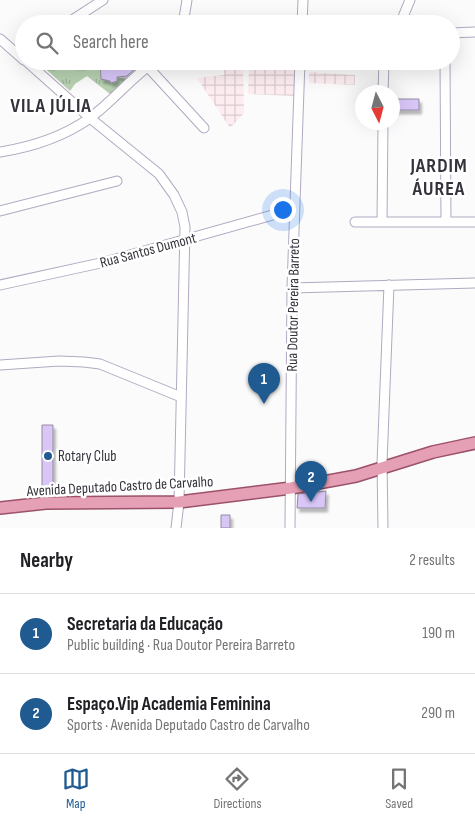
<!DOCTYPE html>
<meta charset="utf-8">
<style>
body{margin:0;font-family:"Sofia Sans Condensed",sans-serif;background:#f2f2f2;color:#202124}
.compass{position:absolute;left:355px;top:85px;width:45px;height:45px;border-radius:50%;background:#fff;box-shadow:0 5px 20px #0002;rotate:174deg}
.you{position:absolute;left:282px;top:209px;width:18px;height:18px;margin:-12px;border:4px solid #fff;border-radius:50%;background:#1a73e8;box-shadow:0 0 0 8px #1a73e833}
.badge{display:grid;place-items:center;width:32px;height:32px;border-radius:50%;background:#1f5a91;color:#fff;font-size:16px;font-weight:700}
.pin{position:absolute;translate:-50% -41px;filter:drop-shadow(0 1px 2px #0008)}
.pin::after{content:'';position:absolute;top:26px;width:18px;height:15px;background:inherit;clip-path:polygon(0 0,100% 0,50% 100%)}
.list{margin:0;padding:0;list-style:none}
h2{display:flex;justify-content:space-between;align-items:center;height:65px;margin:0;padding:0 20px;font-size:21px}
h2 small{font-size:16px;font-weight:400;color:#757577}
.list li{display:grid;grid-template-columns:32px 1fr auto;gap:15px;align-items:center;box-sizing:border-box;height:80px;padding:0 20px;border-top:1px solid #e0e0e0}
.list b{display:block;font-size:19px;white-space:nowrap}
.list p{margin:0;font-size:16px;white-space:nowrap;color:#757577}
.list em{font-size:16px;font-style:normal;color:#757577}
.icon{flex:none;width:28px;height:28px;fill:none;stroke:currentColor;stroke-width:2;stroke-linecap:round;stroke-linejoin:round}
.map{position:relative;flex:none;width:475px;height:528px;overflow:hidden}
.search{position:absolute;background:#fff;box-shadow:0 5px 20px #0002;left:15px;right:15px;top:15px;height:55px;display:flex;align-items:center;gap:12px;box-sizing:border-box;padding:0 18px;border-radius:28px;color:#757577;font-size:19px}
.sheet{height:225px;background:#fff}
nav{display:flex;justify-content:space-around;align-items:center;box-sizing:border-box;height:70px;border-top:1px solid #e0e0e0;background:#fff;font-size:14px;color:#757577}
nav a{display:grid;justify-items:center;gap:2px}
nav .on{color:#1f5a91}
.map>svg:first-child{display:block}
.industrial{fill:url(#industrial-grid)}
.grass{fill:url(#grass-tufts)}
.pitch{fill:#b6d1b0}
.building{fill:#d8c6f7;stroke:#938ba2;filter:url(#shadow)}
.lines{fill:none;stroke-linecap:round;stroke-linejoin:round}
.minor-casing{stroke:#b1a9c1;stroke-width:11}
.major-casing{stroke:#9c516a;stroke-width:14}
.minor{stroke:#fff;stroke-width:9}
.major{stroke:#e5a0b5;stroke-width:11}
.poi-dot{fill:#1f5a91;stroke:#fff;stroke-width:2}
.labels{text-anchor:middle;stroke-width:5;stroke-linejoin:round;paint-order:stroke}
.street-label{font-size:15px;fill:#35323b;stroke:#fff}
.poi-label{font-size:15px;fill:#35323b;stroke:#fff;text-anchor:start}
.district-label{font-size:20px;font-weight:bold;letter-spacing:1px;fill:#35323b;stroke:#fff}
</style>
<div class="map">
<svg width="475" height="528" viewBox="0 0 475 528">
<defs>
<pattern id="industrial-grid" width="8" height="8" patternUnits="userSpaceOnUse" patternTransform="scale(1.25)"><rect width="8" height="8" fill="#fdedf0"/><path d="M0 4h8M4 0v8" fill="none" stroke="#d9cccf"/></pattern>
<pattern id="grass-tufts" width="24" height="20" patternUnits="userSpaceOnUse" patternTransform="scale(1.25)"><rect width="24" height="20" fill="#b6d1b0"/><path d="M3 7l-1-3M5 7V3M7 7l1-3M15 17l-1-3M17 17v-4M19 17l1-3" fill="none" stroke="#9db498"/></pattern>
<filter id="shadow"><feDropShadow dx="2.5" dy="4" stdDeviation="1" flood-color="#0004"/></filter>
</defs>
<rect width="100%" height="100%" fill="#fbfbfb"/>
<path class="industrial" d="M224,61H243L244,113L230,128L197,78L224,75Z
M296,65L295,96L248,94L249,66Z
M309,72L355,75V85L309,83Z"/>
<path class="grass" d="M37,61H100L101,79H110L111,83L117,81V77L127,79L110,94L87,76L75,84L70,91Z"/>
<path class="pitch" d="M76,61H98L99,66L79,71Z"/>
<path class="building" d="M100,61H143L127,76L117,77V81L111,83L110,81L101,79Z
M394,99H419V110H394Z
M42,425H53V489H42Z
M326,491L325,508H297L298,494Z
M221,515H230V528H221Z"/>
<g class="lines">
<defs>
<path id="minor" d="M66,24L103,0
M183,24L187,0
M302,24L303,0
M400,24L410,0
M451,33L475,32
M0,39L24,60
M26,61L90,118L159,174L174,195L182,212L185,227L179,502L176,528
M445,61L446,222
M147,66L204,128
M383,92L384,61
M0,152C32,147 63,137 90,118C113,101 131,78 155,61
M0,211L117,181
M355,222H475
M382,222L383,122
M0,285L105,262L294,209
M292,288L475,283
M0,365L59,361L84,362L100,364L181,397
M290,528L292,288L300,61
M383,528L382,463L389,285"/>
<path id="major" d="M0,508L46,503L179,502L291,488L356,476L433,452L475,443"/>
</defs>
<use href="#minor" class="minor-casing"/>
<use href="#major" class="major-casing"/>
<use href="#minor" class="minor"/>
<use href="#major" class="major"/>
</g>
<circle class="poi-dot" cx="48" cy="456" r="5"/>
<g class="labels">
<g class="street-label">
<text transform="translate(148 250) rotate(-15)" y="5">Rua Santos Dumont</text>
<text transform="translate(293 305) rotate(-89)" y="5">Rua Doutor Pereira Barreto</text>
<text transform="translate(120 486) rotate(-3)" y="5">Avenida Deputado Castro de Carvalho</text>
</g>
<g class="poi-label">
<text x="58" y="461">Rotary Club</text>
</g>
<g class="district-label">
<text x="51" y="112">VILA JÚLIA</text>
<text x="439" y="172">JARDIM<tspan x="439" dy="23">ÁUREA</tspan></text>
</g>
</g>
</svg>
<svg class="compass" viewBox="-18 -18 36 36"><path d="M0-13l5 13h-10z" fill="#e53935"/><path d="M0 13l5-13h-10z" fill="#757577"/></svg>
<div class="you"></div>
<div class="pin badge" style="left:264px;top:404px">1</div>
<div class="pin badge" style="left:311px;top:502px">2</div>
<div class="search"><svg class="icon" aria-label="search" viewBox="0 0 24 24"><circle cx="10" cy="10" r="6"/><path d="M15 15l6 6"/></svg>Search here</div>
</div>
<section class="sheet">
<h2>Nearby<small>2 results</small></h2>
<ul class="list">
<li><span class="badge">1</span><div><b>Secretaria da Educação</b><p>Public building · Rua Doutor Pereira Barreto</p></div><em>190 m</em></li>
<li><span class="badge">2</span><div><b>Espaço.Vip Academia Feminina</b><p>Sports · Avenida Deputado Castro de Carvalho</p></div><em>290 m</em></li>
</ul>
</section>
<nav>
<a class="on"><svg class="icon" aria-label="map" viewBox="0 0 24 24"><path d="M3 6l6-2 6 2 6-2v14l-6 2-6-2-6 2zM9 4v14M15 6v14"/></svg>Map</a>
<a><svg class="icon" aria-label="directions" viewBox="0 0 24 24"><path d="M12 3l9 9-9 9-9-9zM9 14v-3h6M13 9l2 2-2 2"/></svg>Directions</a>
<a><svg class="icon" aria-label="saved" viewBox="0 0 24 24"><path d="M7 4h10v16l-5-4-5 4z"/></svg>Saved</a>
</nav>
